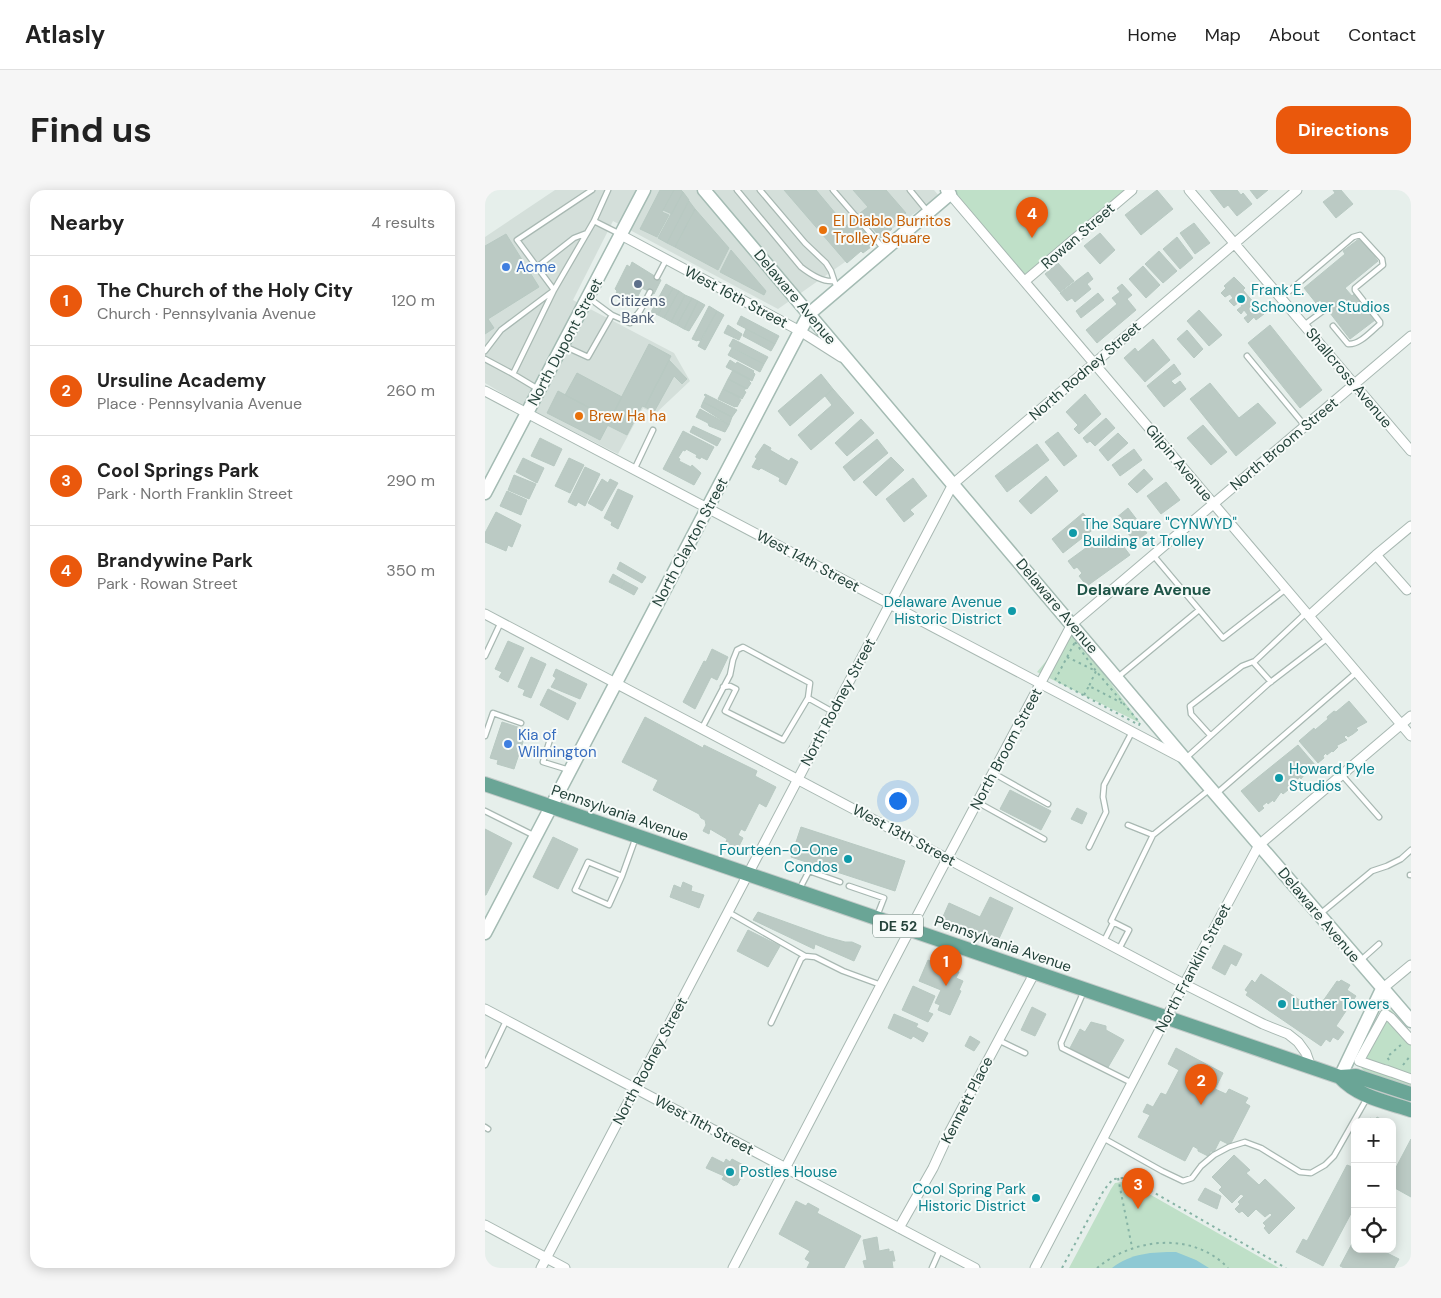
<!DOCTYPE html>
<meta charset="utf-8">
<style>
body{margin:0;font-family:"DM Sans",sans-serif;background:#f6f6f6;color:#222}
.controls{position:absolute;right:15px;bottom:15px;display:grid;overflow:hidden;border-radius:10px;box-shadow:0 2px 12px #0003}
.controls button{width:45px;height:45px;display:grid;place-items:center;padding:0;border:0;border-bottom:1px solid #e0e0e0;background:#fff;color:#222;font:25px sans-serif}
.you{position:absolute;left:412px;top:610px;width:18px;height:18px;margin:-12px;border:4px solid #fff;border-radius:50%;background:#1a73e8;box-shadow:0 0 0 8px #1a73e833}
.badge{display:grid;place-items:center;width:32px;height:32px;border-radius:50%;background:#ea580c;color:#fff;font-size:16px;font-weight:700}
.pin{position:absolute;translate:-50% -41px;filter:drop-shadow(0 1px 2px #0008)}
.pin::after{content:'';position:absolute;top:26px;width:18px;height:15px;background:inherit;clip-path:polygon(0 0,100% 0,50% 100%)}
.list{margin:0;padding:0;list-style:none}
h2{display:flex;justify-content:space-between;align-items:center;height:65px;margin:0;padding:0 20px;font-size:21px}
h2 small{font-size:16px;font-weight:400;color:#767676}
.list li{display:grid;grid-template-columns:32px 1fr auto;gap:15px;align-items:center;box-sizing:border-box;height:90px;padding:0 20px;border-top:1px solid #e0e0e0}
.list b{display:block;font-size:19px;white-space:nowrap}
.list p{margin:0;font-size:16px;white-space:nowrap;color:#767676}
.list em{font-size:16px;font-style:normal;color:#767676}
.icon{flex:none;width:28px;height:28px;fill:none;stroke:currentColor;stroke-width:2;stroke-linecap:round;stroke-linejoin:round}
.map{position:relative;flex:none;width:926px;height:1078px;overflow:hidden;border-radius:15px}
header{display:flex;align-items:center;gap:30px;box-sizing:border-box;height:70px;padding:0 25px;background:#fff;border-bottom:1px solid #e0e0e0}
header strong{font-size:24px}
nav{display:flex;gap:28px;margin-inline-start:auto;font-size:18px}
.intro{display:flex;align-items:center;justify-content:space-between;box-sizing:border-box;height:120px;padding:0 30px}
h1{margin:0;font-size:35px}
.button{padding:12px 22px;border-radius:15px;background:#ea580c;color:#fff;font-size:18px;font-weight:700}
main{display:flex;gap:30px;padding:0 30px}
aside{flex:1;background:#fff;border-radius:15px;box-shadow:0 2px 12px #0003}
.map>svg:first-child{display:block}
.built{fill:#d4dfda}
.green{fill:#bfe0c8}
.water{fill:#8ec9d4}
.building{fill:#bbcac4;stroke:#b8c9c2}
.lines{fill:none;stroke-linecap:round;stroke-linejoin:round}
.lane-casing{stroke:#a8b8b2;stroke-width:7}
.street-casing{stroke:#a8b8b2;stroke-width:11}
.secondary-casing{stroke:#a4bbb3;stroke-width:15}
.primary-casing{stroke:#c2cac8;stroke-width:16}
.path{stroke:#86b3a5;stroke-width:2;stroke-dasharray:2.5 4;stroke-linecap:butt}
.lane{stroke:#fff;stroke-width:4.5}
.street{stroke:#fff;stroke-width:9}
.secondary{stroke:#fff;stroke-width:12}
.primary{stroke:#6aa596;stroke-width:14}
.rail{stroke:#5f7d75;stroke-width:3;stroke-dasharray:10 5;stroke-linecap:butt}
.food-dot{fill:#e8710a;stroke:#f7fbf9;stroke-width:2}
.shop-dot{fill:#3f7fe0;stroke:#f7fbf9;stroke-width:2}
.service-dot{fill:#5c6f8a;stroke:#f7fbf9;stroke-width:2}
.culture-dot{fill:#0f9aa8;stroke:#f7fbf9;stroke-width:2}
.labels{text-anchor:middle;stroke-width:4;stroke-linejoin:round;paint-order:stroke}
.shield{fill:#f7fbf9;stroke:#637a73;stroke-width:1}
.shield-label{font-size:14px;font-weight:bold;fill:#24423a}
.food-label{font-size:15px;fill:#c56008;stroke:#f7fbf9;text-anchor:start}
.street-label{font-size:15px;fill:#24423a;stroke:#f7fbf9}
.shop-label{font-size:15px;fill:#366cbe;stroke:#f7fbf9;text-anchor:start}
.culture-label{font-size:15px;fill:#0d838f;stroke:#f7fbf9;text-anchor:start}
.service-label{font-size:15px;fill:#4e5e75;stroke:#f7fbf9}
.neighbourhood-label{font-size:16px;font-weight:bold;fill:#1f5548;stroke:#f7fbf9}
</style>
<header>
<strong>Atlasly</strong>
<nav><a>Home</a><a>Map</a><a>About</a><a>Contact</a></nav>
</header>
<div class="intro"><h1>Find us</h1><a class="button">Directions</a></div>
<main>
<aside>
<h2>Nearby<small>4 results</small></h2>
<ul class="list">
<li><span class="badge">1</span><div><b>The Church of the Holy City</b><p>Church · Pennsylvania Avenue</p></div><em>120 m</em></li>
<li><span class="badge">2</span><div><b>Ursuline Academy</b><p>Place · Pennsylvania Avenue</p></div><em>260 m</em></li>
<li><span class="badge">3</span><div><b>Cool Springs Park</b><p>Park · North Franklin Street</p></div><em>290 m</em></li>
<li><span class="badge">4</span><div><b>Brandywine Park</b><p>Park · Rowan Street</p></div><em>350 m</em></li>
</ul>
</aside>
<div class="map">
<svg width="926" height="1078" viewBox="0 0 926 1078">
<rect width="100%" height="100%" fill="#e6efeb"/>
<path class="built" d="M70,0H449L454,6L293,119L128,31L88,110L189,163L205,191L170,224L158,218L133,264L35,214L0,193V47Z"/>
<path class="green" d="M462,0H647L540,91Z
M587,440L655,533L552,482Z
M903,818L907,821L926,843V897L879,881L873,874L872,864L894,825L897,821Z
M637,992L652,997L794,1078H584L626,999L630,993Z"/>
<path class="water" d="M691,1062L711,1070L724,1078H627C646,1063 667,1062 691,1062Z"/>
<path class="building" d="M175,0H189L177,22L184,25L172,47L155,39Z
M189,0H196L198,2L187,24L178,20Z
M299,0H331L361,36L369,30L390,54L378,63L376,61L362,73Z
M368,0H401L421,23L405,37L407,39L396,48L375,23L383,17Z
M672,0L688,19L656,45L640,25Z
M725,0H752L756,5L758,3L767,14L752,26L743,15L739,18Z
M765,0H783L772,9Z
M848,0H856L868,14L851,28L838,12L850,3Z
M198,2L204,10L182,53L173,48Z
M204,11L210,19L190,57L182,53Z
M210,19L244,58L233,80L190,57Z
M709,33L725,53L710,64L695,43Z
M615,43L630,60L615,74L599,56Z
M21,44L54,97L3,129L9,138L0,144V56Z
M692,47L708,68L695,79L678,59Z
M875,48L893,71L860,98L867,106L869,104L890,130L865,149L835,110L831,113L819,98L860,64L858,61Z
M246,60L281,101L279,105L235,82Z
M674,61L692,81L678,93L660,74Z
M147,72L176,90L169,104L157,98L151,110L149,109L146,115L130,106L132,101L130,99L142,75L145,77Z
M573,73L589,91L575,102L560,84Z
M658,76L675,95L661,108L644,89Z
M603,82L608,89L602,94L606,99L590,112L587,108L582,111L575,103Z
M749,87L760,98L758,100L770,114L772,112L774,115L772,116L779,124L771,130L769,127L763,133L759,128L763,125L759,120L756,124L752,120L757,116L754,112L749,116L744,111L748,108L745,104L740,107L736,103L741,98L739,96Z
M181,94L188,98L173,125L166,122Z
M637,94L647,105L642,109L651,120L612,153L601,140L632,114L627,108L635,102L632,98Z
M188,98L194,101L179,128L173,125Z
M194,101L200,105L186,132L179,128Z
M613,103L619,110L596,128L591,121Z
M200,105L207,108L192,135L186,132Z
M207,108L213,111L199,139L192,135Z
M213,111L220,115L204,141L199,139Z
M224,116L232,121L215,151L213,150L212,151L207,149Z
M714,120L737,145L724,156L702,131Z
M232,121L239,125L220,160L213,156Z
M256,126L294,146L290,154L252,134Z
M243,135L257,144L254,150L239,143Z
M785,135L837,200L815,218L763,153Z
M261,139L290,154L286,161L258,146Z
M702,140L718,159L709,168L692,149Z
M248,149L283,167L279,174L244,156Z
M668,149L685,170L660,192L639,168L650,158L653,162Z
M164,154L186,166L160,217L157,216L142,245L122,235Z
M247,158L279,174L275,182L243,165Z
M184,170L202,189L197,194L189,186L169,222L160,217Z
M245,170L251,174L252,172L269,181L268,182L270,184L267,191L241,177Z
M689,174L696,184L686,191L690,195L695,191L701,199L679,217L662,196Z
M248,180L265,189L264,191L266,193L262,199L243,189Z
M92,183L137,207L126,229L80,205Z
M336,184L348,199L305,236L293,221Z
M243,189L261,198L259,201L261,202L257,209L238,199Z
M725,193L754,228L773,213L791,233L751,266L705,209Z
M238,199L255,207L254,209L256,210L252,217L251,216L250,217L233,209Z
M348,199L369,223L326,260L313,245L347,215L340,206Z
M73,201L126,229L115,250L62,223Z
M220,204L252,220L247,227L218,212L221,206L219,205Z
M600,204L616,224L594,244L589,239L593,235L581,222Z
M218,212L247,227L244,235L216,217Z
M215,219L244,235L240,242L224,236L223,233L211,227Z
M621,228L630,238L610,256L605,251L602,253L598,248Z
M376,229L389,243L362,266L350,253Z
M718,235L742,262L726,275L702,248Z
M208,236L236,249L232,256L205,242Z
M198,241L229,257L222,270L216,267L215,269L211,267L212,265L201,259L200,261L198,260L193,268L195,269L194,271L206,277L207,275L216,283L209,295L178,279Z
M573,242L592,266L579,276L560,252Z
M633,243L643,253L623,271L614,260Z
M55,248L77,259L69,276L46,266Z
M392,249L403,263L369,291L358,277Z
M279,254L286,258L285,260L304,271L306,268L313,272L301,295L294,291L295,288L276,278L274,280L267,277L272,268L270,267Z
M552,254L564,270L522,302L510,286Z
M649,259L657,270L635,286L627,275Z
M406,267L419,280L391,306L378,292Z
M38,268L59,278L52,293L31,282Z
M84,268L99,275L85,303L70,296Z
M100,277L115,284L100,316L93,312L91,316L83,312Z
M659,279L668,289L652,303L643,294Z
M29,285L51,294L44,309L23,300Z
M561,286L573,301L546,324L534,311Z
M428,288L442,306L425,320L429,324L419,332L401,309Z
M117,289L123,293L125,289L133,293L117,321L103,313Z
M681,292L695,310L676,324L662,306Z
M133,299L148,306L133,339L126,335L127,332L119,328Z
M22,301L42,310L36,325L15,316Z
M643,318L662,343L650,352L631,328Z
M11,322L36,335L27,357L23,355L21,361L0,352V343Z
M598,323L610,338L578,363L567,349Z
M620,344L626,352L632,348L645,365L602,396L594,386L597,383L592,377L589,379L583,371Z
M135,372L161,387L157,393L132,379Z
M128,384L140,391L136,398L124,392Z
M140,391L153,398L149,405L136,398Z
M23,451L39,458L23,492L14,487L17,482L10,479Z
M227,459L243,467L232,490L226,487L210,519L198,512L219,471L221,472Z
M46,467L61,474L46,508L38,505L40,500L33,497Z
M71,479L102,494L95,509L66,497L71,488L68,486Z
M63,499L91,513L83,530L55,515Z
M864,511L882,532L871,538L873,540L868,544L863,547L861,545L859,547L862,550L851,556L853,557L848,562L847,561L842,565L841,563L838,566L839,568L833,573L814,551L829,538L830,540L843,529L842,527L849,521L851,522Z
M160,527L218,558L219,555L272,581L270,586L291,597L281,617L274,613L260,641L256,639L253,645L258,648L253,658L252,657L251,658L241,652L242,649L225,639L224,644L218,641L221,635L220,630L216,628L214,624L168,600L173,590L137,572Z
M17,532L42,540L29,579L12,574L13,570L5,568Z
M813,555L831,576L825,581L823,580L816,589L815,587L810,591L809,590L802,599L803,600L798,604L796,602L789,612L788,610L783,614L782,612L777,616L779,618L774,622L756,601Z
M525,600L566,621L556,640L515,619Z
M592,618L602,623L597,634L586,629Z
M316,637L420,671L410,701L306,667Z
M0,639L27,653L1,705H0Z
M68,647L93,659L73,699L48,687Z
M198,692L207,696L206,701L219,705L214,718L185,707L189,695L196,698Z
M505,707L528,718L512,753L496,746L497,744L488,739L486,742L457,729L464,713L495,727Z
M273,722L342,747L360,752H367L376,756L369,771L330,754L329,759L268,730Z
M263,740L295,756L283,777L252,761Z
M739,755L757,764L751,776L746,773L740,785L727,778Z
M443,770L467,781L468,779L474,782L471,788L478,791L474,800L476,801L465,825L453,820L455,815L450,813L456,800L434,791Z
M776,784L831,821L852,791L854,792L856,790L865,795L862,800L871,806L851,836L859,842L853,850L848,847L845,852L841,849L836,856L761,805L763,802L760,800L767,790L770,793Z
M428,796L450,806L443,822L448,824L443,832L417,820Z
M547,817L561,824L550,846L536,840Z
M409,824L433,834L431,837L443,843L438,852L428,846L426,849L403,838Z
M606,832L621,836V840L639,850L622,879L585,858L595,839L600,842Z
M485,846L495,852L489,861L480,856Z
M691,858L738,883L730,899L741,904L744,899L763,908L760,913L765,916L745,955L735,950L729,962L726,961L723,966L713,961V959L708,956L700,971L653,947L665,925L658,922L662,914L668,917L676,903L681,905L694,880L683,874Z
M892,927L901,932H884L885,928L890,931Z
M926,949V1007L908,997L911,991L907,988V985Z
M749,965L765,980L761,983L774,995L780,989L810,1018L784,1044L779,1038L781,1036L778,1033L787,1025L785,1023L780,1027L771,1019L763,1027L757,1021L754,1023L750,1019L755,1014L753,1012L759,1006L756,1004L747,1013L734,1000L737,997L727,987Z
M227,967L239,973L241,969L245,972L247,969L262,977L252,995H250L249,996L237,989L239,986L221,978Z
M862,975L870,978V1016L838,1076L811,1062L818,1049L822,1051Z
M720,998L736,1006L732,1019L713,1010Z
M311,1011L321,1016L323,1013L334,1019L332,1023L376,1046L359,1078H322L325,1072L320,1069L325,1061L294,1044Z
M392,1047L394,1061L404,1059V1062L408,1061L410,1071H407L408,1078H380L378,1071L382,1070L378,1050Z
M870,1048V1059H902L900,1062L914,1069L909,1078H859L855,1076Z"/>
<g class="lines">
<defs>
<path id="lane" d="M107,0L32,50L69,100L109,31
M123,0L109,31L135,44
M252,0L316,77C325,84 337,92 348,91
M275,0L320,53L341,73L346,81L350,93
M348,0L399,59
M425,0L443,22
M52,77L89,48L102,43
M172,87L181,70
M796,108L868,47L875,45L897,69L898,75L870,98V100L895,132V134C886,141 875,155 863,154L848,136
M127,125L145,133L155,121L165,102
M819,135L842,118
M79,156L103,167L127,125L104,108
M0,161L16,140L68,101
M762,166L820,236
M0,169L28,184
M53,199L28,184L69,100
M149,280L168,240
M668,365L738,448L801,399
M0,466L16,432
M768,472L786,492
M633,487L714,420
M238,497L245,496L251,499L240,521L298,550L323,508
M217,538L245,485L248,470L252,460L258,457L325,493L323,508L348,522
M67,543L58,572L84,580
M725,545L706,524L705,516L757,476L770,471L821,423
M0,546L8,523L36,533
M701,568L783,494L843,448
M508,583L563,614
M857,585L894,627
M731,604L872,482
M492,612L559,649
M0,621L50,646
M643,635L668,645
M604,657L621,622L618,607L619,595L647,542
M925,685H926
M137,686L103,672L90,700L124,715L137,686L151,647
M364,696L399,708L392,726
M314,700L324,681L355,692
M243,722L320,766
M835,724L887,681L902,676L916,669L926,660
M619,751L628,733
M634,759L644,740L626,731L668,645L725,599
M875,771L894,754
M599,801L576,853L577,858L647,893
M286,833L316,769L320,766L330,767L358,781L396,795
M513,850L540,863
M0,875L21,831
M0,937L3,939
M618,948L677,981L698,991L707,988L716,976L729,965L744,957L760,952L776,958L815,982L826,983L840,975L849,966L882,908
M447,1078L455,1060"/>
<path id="street" d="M704,0L926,261
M465,4L926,546
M136,45L315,141L356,167
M540,91L647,0
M0,201L695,567
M891,365L922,400
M0,424L699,794L778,834L803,844L813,852L821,863L826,877
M824,426L891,365L926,336
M897,799L926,775
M0,819L490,1078
M901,880L926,889
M906,882L874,871L900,824L906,828L926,850
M0,1035L80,1078
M414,1038L448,978L465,941L550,782
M56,1078L468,294L812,0
M248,1078L454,684L587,434L926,146
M550,1078L681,828L774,655L926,526"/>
<path id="secondary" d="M219,0L700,569L926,831
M0,303L159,0
M0,743L324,124L465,4L462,0
M855,887L897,799"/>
<path id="primary" d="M0,594L855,887L871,886L926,904
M855,887C873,907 902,912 926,920"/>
</defs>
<use href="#lane" class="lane-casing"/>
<use href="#street" class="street-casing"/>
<use href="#secondary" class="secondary-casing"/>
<use href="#primary" class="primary-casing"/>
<path class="path" d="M590,452L611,481L655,533L654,535L570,490Z
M582,467L611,481L604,496
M599,505L604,496L637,513
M904,870L902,867L917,854
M918,875L926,865
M633,988L647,1057
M577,1078L619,1000L628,989L638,988L647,990L801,1078
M612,1078C648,1048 708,1041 743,1078"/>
<use href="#lane" class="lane"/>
<use href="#street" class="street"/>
<use href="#secondary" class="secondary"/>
<use href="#primary" class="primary"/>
<path class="rail" d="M0,3L5,0"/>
</g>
<g class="food-dot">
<circle cx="338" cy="40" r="5"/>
<circle cx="94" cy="226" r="5"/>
</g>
<g class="shop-dot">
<circle cx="21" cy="77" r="5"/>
<circle cx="23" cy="554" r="5"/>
</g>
<circle class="service-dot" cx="153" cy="94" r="5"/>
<g class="culture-dot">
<circle cx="756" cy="109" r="5"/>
<circle cx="588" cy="343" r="5"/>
<circle cx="527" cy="421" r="5"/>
<circle cx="794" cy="588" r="5"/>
<circle cx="363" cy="669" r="5"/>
<circle cx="797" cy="814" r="5"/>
<circle cx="245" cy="982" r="5"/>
<circle cx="551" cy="1008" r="5"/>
</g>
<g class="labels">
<rect class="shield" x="388" y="724.5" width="50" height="23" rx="4"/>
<g class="shield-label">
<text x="413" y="741">DE 52</text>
</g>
<g class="food-label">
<text x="348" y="36">El Diablo Burritos<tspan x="348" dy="17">Trolley Square</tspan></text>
<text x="104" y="231">Brew Ha ha</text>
</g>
<g class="street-label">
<text transform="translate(593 46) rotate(-41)" y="5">Rowan Street</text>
<text transform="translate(251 107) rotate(28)" y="5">West 16th Street</text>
<text transform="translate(310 107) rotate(50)" y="5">Delaware Avenue</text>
<text transform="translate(80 152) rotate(-62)" y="5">North Dupont Street</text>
<text transform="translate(600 181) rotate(-41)" y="5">North Rodney Street</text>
<text transform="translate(864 188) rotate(50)" y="5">Shallcross Avenue</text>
<text transform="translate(799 254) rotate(-40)" y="5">North Broom Street</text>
<text transform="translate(694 273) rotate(50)" y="5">Gilpin Avenue</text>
<text transform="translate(205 352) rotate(-62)" y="5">North Clayton Street</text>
<text transform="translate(323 371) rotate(28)" y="5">West 14th Street</text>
<text transform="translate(572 416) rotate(50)" y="5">Delaware Avenue</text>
<text transform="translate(353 512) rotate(-62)" y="5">North Rodney Street</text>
<text transform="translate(521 559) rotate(-62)" y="5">North Broom Street</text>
<text transform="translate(135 623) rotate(19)" y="5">Pennsylvania Avenue</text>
<text transform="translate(419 645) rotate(28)" y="5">West 13th Street</text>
<text transform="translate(834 725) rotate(50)" y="5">Delaware Avenue</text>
<text transform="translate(518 754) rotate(19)" y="5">Pennsylvania Avenue</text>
<text transform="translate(708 778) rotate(-62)" y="5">North Franklin Street</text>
<text transform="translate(165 871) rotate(-62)" y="5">North Rodney Street</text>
<text transform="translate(482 910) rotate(-63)" y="5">Kennett Place</text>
<text transform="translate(219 935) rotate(28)" y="5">West 11th Street</text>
</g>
<g class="shop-label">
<text x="31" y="82">Acme</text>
<text x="33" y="550">Kia of<tspan x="33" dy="17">Wilmington</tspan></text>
</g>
<g class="culture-label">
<text x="766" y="105">Frank E.<tspan x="766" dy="17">Schoonover Studios</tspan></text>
<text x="598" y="339">The Square "CYNWYD"<tspan x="598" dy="17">Building at Trolley</tspan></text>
<text x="517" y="417" text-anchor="end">Delaware Avenue<tspan x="517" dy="17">Historic District</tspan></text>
<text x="804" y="584">Howard Pyle<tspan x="804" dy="17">Studios</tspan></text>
<text x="353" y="665" text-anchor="end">Fourteen-O-One<tspan x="353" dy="17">Condos</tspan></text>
<text x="807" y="819">Luther Towers</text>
<text x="255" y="987">Postles House</text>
<text x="541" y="1004" text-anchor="end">Cool Spring Park<tspan x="541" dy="17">Historic District</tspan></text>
</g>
<g class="service-label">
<text x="153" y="116">Citizens<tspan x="153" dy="17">Bank</tspan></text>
</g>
<g class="neighbourhood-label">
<text x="659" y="405">Delaware Avenue</text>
</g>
</g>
</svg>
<div class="controls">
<button>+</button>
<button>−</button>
<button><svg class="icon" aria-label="locate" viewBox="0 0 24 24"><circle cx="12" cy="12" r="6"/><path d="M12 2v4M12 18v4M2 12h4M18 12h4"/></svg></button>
</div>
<div class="you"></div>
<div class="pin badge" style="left:461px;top:796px">1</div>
<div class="pin badge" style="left:716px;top:915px">2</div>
<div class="pin badge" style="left:653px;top:1019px">3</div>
<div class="pin badge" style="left:547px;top:48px">4</div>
</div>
</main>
